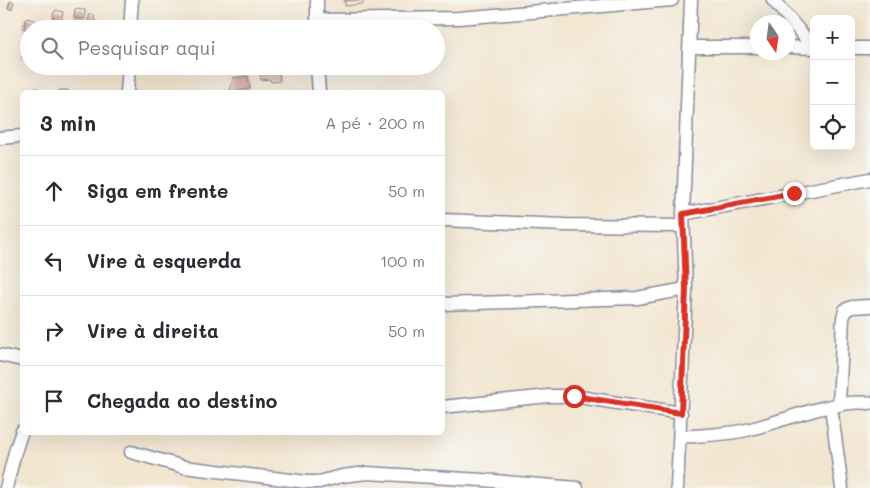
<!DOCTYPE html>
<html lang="pt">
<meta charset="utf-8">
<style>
body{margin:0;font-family:Mali,sans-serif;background:#f7f7f7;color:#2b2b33}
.controls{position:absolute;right:15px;top:15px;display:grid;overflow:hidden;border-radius:8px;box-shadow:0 5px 20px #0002}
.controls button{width:45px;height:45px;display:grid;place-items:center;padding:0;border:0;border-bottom:1px solid #e1e1e2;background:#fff;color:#2b2b33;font:25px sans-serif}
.compass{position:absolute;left:750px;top:15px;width:45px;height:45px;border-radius:50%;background:#fff;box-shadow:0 5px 20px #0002;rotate:167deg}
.stop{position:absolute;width:15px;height:15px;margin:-11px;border:4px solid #d93025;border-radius:50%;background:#fff}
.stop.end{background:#d93025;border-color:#fff;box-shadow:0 1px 5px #0008}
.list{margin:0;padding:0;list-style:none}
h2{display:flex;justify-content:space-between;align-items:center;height:65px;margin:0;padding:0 20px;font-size:21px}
h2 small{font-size:16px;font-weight:400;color:#7c7c81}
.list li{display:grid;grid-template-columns:32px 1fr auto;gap:15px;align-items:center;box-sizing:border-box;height:70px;padding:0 20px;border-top:1px solid #e1e1e2}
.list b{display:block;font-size:19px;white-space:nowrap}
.list em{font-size:16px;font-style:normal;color:#7c7c81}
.icon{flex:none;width:28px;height:28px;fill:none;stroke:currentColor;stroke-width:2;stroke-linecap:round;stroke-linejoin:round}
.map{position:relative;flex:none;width:870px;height:488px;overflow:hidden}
.search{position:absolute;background:#fff;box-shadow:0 5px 20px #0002;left:20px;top:20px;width:425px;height:55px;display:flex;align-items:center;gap:12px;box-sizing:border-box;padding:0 18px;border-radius:28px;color:#7c7c81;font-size:19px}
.panel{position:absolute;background:#fff;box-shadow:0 5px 20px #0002;left:20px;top:90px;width:425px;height:345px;border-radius:8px}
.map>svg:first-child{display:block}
.building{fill:#d8a196}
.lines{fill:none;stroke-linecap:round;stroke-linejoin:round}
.street-casing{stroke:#878a98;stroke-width:15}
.street{stroke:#fff;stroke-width:12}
.route{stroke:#d93025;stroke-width:6}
</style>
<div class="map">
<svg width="870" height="488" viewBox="0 0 870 488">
<rect width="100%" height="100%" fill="#f6f6f2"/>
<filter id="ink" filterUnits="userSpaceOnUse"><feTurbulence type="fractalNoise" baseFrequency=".02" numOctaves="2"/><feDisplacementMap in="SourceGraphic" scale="10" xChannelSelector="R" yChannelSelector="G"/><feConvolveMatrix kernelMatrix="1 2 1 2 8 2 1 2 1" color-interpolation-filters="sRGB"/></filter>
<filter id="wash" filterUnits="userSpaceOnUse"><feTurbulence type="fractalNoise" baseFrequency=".0096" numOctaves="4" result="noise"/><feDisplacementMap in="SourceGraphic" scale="20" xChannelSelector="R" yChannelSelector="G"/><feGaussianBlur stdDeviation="1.12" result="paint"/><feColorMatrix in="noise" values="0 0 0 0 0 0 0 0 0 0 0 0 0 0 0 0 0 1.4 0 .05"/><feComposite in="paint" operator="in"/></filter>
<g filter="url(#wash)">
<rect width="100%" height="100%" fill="#f3e6d1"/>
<g id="blocks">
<path class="building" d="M345,0H363V4L345,6Z
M10,1L14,2L12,9L8,8Z
M75,9L85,10V19L74,18Z
M56,10L63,12L61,22L54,23L53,14Z
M90,14L94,15L95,25H86Z
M26,18L35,20L34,29H24Z
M354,24L370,25V29H354Z
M23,40H29V58H22Z
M259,66H278L280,81L271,82L270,79L261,80Z
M248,76L250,89L230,92L233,78Z
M38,88V92H25L30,89Z
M59,90H68V92H59Z"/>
</g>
</g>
<g filter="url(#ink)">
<use href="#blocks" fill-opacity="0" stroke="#878a98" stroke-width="1"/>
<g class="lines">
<defs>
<path id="street" d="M317,0V29
M773,0L814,48
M318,20L459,18L672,0
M130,29L132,0
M690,47H758
M788,47L814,48
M851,48H870
M317,66L319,92
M127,92L129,66
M0,138L22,136
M683,214L870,179
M442,220L565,225L683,226
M442,304L637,298L686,289
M0,355L22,360
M839,405L843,318L845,310L852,307L870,306
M442,407L549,396H573L681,413
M831,407L842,488
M680,437C700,435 722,435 742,431C781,423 830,399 870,403
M131,452L184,467L307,482H319L342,476L367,473L482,480L577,488
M6,488L15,452L22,431
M677,488L686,289L683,214L691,0"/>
</defs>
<use href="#street" class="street-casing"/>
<use href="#street" class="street"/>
</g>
</g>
<g class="lines" filter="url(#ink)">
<path class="route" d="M574,396L681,413L686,289L683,214L794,193"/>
</g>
</svg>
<div class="controls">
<button>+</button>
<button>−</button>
<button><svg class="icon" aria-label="locate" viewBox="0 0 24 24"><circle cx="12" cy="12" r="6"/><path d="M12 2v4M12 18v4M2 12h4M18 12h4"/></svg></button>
</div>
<svg class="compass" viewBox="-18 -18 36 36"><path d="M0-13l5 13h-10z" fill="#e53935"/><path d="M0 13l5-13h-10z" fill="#7c7c81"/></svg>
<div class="stop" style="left:574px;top:396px"></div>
<div class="stop end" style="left:794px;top:193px"></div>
<div class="search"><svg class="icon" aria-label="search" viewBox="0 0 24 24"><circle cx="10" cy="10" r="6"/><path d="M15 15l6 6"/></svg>Pesquisar aqui</div>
<section class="panel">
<h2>3 min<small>A pé · 200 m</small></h2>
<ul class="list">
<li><svg class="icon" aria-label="ahead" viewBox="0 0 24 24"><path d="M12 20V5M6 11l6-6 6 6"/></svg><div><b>Siga em frente</b></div><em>50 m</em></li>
<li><svg class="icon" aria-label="left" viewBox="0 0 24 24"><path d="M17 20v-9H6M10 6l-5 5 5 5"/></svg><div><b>Vire à esquerda</b></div><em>100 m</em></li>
<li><svg class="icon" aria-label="right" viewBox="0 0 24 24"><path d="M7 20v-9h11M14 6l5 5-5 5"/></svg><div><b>Vire à direita</b></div><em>50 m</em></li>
<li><svg class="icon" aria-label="arrive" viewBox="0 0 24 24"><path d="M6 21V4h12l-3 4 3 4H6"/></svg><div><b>Chegada ao destino</b></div></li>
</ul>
</section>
</div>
